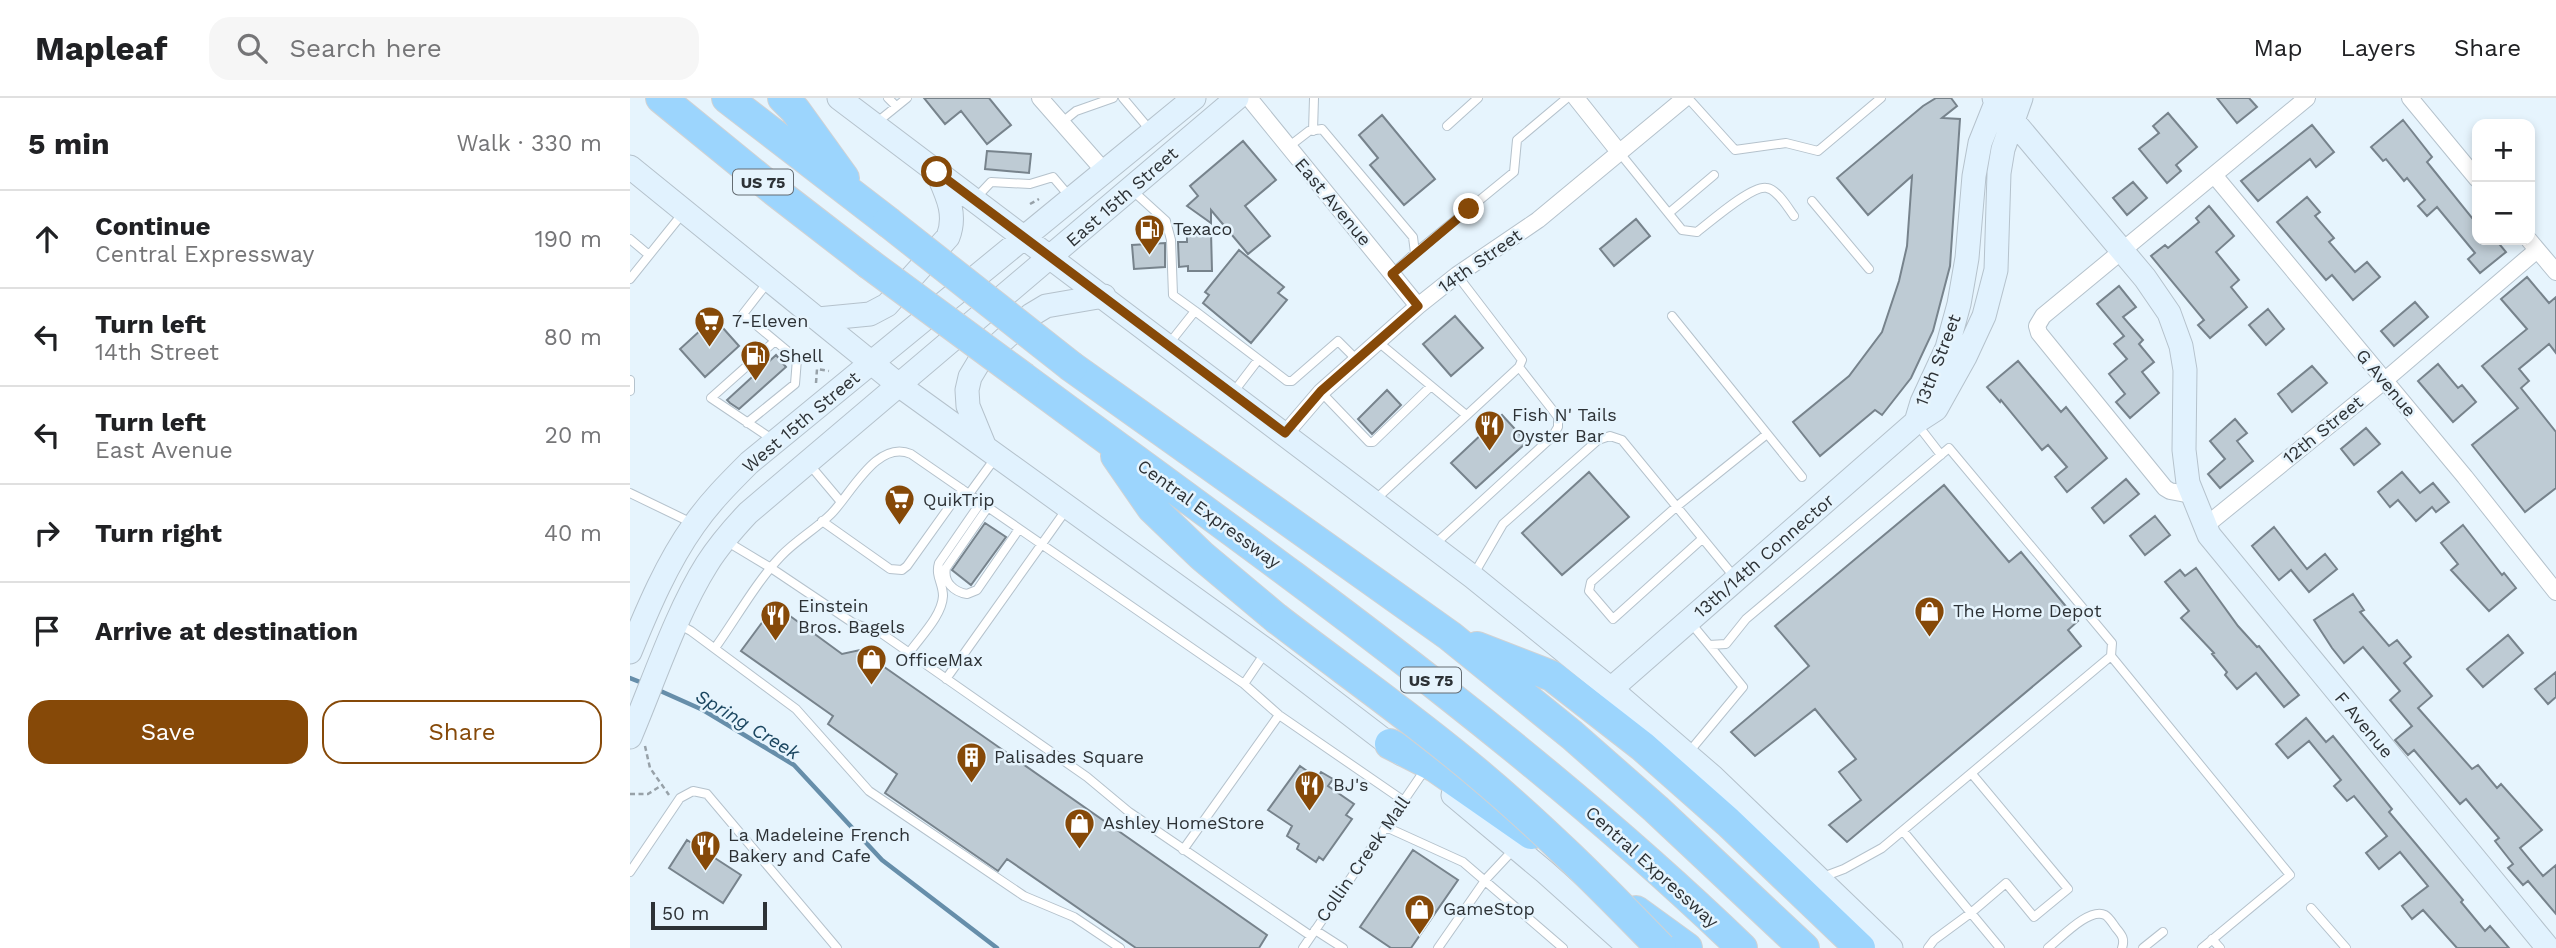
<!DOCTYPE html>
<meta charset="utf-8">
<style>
body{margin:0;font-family:"Work Sans",sans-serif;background:#f6f6f6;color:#202124}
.controls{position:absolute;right:21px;top:21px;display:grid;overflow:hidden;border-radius:14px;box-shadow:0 4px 10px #0003}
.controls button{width:63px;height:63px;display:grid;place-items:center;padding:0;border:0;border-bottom:2px solid #e0e0e0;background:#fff;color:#202124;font:35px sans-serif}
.scale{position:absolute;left:21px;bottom:18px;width:116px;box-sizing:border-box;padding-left:7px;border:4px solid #2d3236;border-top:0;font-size:19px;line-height:24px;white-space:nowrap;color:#2d3236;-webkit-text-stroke:5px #e6f4fd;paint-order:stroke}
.stop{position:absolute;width:21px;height:21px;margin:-16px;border:5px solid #864908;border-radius:50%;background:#fff}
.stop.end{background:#864908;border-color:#fff;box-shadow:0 2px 7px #0008}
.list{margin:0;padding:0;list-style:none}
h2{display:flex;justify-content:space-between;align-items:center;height:91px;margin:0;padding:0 28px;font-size:30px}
h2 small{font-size:23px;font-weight:400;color:#757577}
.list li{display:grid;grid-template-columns:46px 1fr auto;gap:21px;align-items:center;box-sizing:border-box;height:98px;padding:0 28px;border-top:2px solid #e0e0e0}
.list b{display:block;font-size:26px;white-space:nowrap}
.list p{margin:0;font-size:23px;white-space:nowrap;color:#757577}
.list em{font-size:23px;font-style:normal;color:#757577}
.actions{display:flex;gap:14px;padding:21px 28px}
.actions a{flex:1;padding:16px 0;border:2px solid #864908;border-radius:21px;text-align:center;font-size:24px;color:#864908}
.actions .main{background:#864908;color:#fff}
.icon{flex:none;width:38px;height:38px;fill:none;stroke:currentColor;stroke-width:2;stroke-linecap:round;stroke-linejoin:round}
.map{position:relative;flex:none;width:1926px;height:850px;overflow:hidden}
header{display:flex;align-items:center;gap:42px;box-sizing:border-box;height:98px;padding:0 35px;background:#fff;border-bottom:2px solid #e0e0e0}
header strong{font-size:33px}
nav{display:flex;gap:38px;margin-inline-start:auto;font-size:24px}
.search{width:490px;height:63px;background:#f6f6f6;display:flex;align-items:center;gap:18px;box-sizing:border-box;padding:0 24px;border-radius:21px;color:#757577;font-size:26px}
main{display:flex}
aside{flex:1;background:#fff}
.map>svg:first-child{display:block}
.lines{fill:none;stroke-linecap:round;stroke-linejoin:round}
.stream{stroke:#668eaa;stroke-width:4.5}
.building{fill:#becbd4;stroke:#77838c;stroke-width:2}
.lane-casing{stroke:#b5c2cc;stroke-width:10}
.street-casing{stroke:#b5c2cc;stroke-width:18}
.secondary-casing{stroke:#b5c2cc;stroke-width:25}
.highway-casing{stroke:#d1d2d3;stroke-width:32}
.path{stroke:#97a1a8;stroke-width:2.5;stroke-dasharray:5 3.5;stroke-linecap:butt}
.lane{stroke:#fff;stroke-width:8}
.street{stroke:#fff;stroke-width:16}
.secondary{stroke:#e1f2fe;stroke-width:23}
.highway{stroke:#9cd5fd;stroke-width:30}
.highway-bridge-casing{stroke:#d1d2d3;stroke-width:32;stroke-linecap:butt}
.highway-bridge{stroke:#9cd5fd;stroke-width:30}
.route{stroke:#864908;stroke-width:9}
.labels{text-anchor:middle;stroke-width:5;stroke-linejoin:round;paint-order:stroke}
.shield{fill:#e6f4fd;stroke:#646c72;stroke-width:2}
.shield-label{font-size:16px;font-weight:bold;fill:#2d3236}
.street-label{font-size:18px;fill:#2d3236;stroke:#e6f4fd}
.poi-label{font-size:18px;fill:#2d3236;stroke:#e6f4fd;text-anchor:start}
.water-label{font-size:19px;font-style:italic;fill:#1b4660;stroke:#e6f4fd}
</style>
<header>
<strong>Mapleaf</strong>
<div class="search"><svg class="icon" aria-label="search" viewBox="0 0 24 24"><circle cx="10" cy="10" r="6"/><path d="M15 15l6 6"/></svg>Search here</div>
<nav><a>Map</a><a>Layers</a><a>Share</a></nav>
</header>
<main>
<aside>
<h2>5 min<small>Walk · 330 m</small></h2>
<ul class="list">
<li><svg class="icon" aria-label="ahead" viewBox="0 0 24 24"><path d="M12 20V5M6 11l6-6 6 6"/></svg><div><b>Continue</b><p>Central Expressway</p></div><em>190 m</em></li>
<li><svg class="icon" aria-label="left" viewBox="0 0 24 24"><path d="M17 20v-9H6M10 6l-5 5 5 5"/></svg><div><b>Turn left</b><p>14th Street</p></div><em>80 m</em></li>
<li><svg class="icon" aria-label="left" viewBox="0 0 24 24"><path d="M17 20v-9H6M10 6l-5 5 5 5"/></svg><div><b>Turn left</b><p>East Avenue</p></div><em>20 m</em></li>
<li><svg class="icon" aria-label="right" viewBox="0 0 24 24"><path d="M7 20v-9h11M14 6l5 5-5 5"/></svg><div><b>Turn right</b></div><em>40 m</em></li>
<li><svg class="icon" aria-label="arrive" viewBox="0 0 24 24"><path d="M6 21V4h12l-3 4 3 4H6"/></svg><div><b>Arrive at destination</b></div></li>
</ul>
<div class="actions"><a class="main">Save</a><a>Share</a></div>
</aside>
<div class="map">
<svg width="1926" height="850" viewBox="0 0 1926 850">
<rect width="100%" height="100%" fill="#e6f4fd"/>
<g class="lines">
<path class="stream" d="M0,580L15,586
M26,591L73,612L164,667L252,762L367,850"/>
</g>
<path class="building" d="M294,0H359L381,27L357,46L331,13L315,26Z
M1306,0H1321L1327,8L1312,20L1330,21L1320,168L1303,233L1281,280L1252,317L1245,312L1190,358L1163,324L1219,278L1252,234L1269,183L1277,148L1282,78L1238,117L1207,80L1293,8Z
M1587,0H1619L1627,9L1607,25Z
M1538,15L1567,49L1546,67L1551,73L1537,85L1509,51L1529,35L1523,28Z
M752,17L805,81L774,107L740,67L748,60L729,37Z
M1773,22L1802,59L1797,64L1847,126V142H1866L1876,154L1850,175L1838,161L1845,155L1807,109L1797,118L1788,108L1795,102L1777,80L1774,83L1756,61L1753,63L1741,49Z
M1682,27L1704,54L1686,69L1680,61L1628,103L1611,83Z
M613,43L646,82L615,108L640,138L618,156L581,112V125L557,108L568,98L560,88Z
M357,53L401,56L399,75L355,71Z
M1503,84L1517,100L1497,117L1483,100Z
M1677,99L1690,114L1685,118L1704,140L1699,144L1725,174L1737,164L1750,179L1723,202L1702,177L1696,182L1647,124Z
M1579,108L1604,138L1586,154L1609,182L1601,189L1617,209L1580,240L1568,227L1574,222L1521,158L1535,147L1538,150L1569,124L1566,120Z
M1006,121L1020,138L984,168L970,151Z
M557,134H581L582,173H558V168L549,169L548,144H557Z
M535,145V169L504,171L502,147Z
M609,152L654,189L648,195L657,202L621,245L573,205L579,197L575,194Z
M1897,179L1919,205L1926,199V255L1919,246L1889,271L1899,283L1891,290L1926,334V390L1895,414L1842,347L1888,310L1852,268L1897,231L1871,201Z
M1489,188L1506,209L1493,219L1513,242L1509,246L1524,264L1512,274L1529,295L1500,320L1486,304L1495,296L1479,276L1497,261L1484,246L1494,238L1467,206Z
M1785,204L1798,219L1764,248L1751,233Z
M1638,211L1654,231L1636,247L1619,227Z
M825,218L853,250L821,278L793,246Z
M84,220L109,248L75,279L50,251Z
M146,257L156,269L109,311L100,305L97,302Z
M1388,263L1431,314L1436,309L1477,360L1437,394L1425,379L1437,369L1418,347L1412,352L1371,302L1370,304L1357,289Z
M1808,266L1828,290L1832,287L1846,304L1823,324L1788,283Z
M1682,268L1697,285L1662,314L1648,296Z
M757,292L771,307L742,336L728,321Z
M872,317L897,344L846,390L821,365Z
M1605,321L1617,335L1607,343L1623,363L1590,390L1578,376L1595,361L1580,343Z
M1736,330L1750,346L1724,367L1711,351Z
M959,374L999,419L932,477L892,435Z
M1772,374L1790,395L1803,385L1819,404L1806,414L1802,409L1786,423L1768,402L1760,409L1748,394Z
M1496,381L1509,396L1474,425L1462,410Z
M1314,387L1379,464L1391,454L1448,523L1438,532L1451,548L1217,744L1199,727L1231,702L1209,674L1226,661L1185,611L1125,658L1101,634L1179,568L1145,528Z
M1525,418L1540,437L1515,457L1500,438Z
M355,425L376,439L341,487L322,472Z
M1833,427L1872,477L1874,475L1886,490L1859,513L1821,472L1828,466L1811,445Z
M1644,429L1677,471L1695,456L1707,471L1679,494L1661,472L1649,482L1622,448Z
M1566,470L1608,528L1627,549L1629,548L1669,597L1654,609L1626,575L1607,591L1595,577L1597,574L1582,556L1584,555L1551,520L1559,513L1535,484L1550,472L1555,478Z
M1723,496L1734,512L1730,514L1759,548L1767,542L1781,559L1774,565L1802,598L1788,610L1842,671L1848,667L1867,690L1871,686L1912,732L1890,750L1913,778L1926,767V816L1898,783L1893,787L1878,770L1883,766L1865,743L1869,740L1836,701L1830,706L1784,652L1778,657L1765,642L1782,628L1760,602L1770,593L1733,549L1714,565L1702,550L1684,522Z
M145,507L212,556L230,552L637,837L629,850H506L377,761L368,773L255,695L267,676L198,626L203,618L111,553Z
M1878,537L1893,555L1853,589L1837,571Z
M1926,574V599L1918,606L1905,591Z
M1676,620L1696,644L1703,638L1762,711L1759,714L1833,802L1831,804L1855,833L1860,828L1879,850H1827L1793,812L1782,821L1772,808L1798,788L1770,754L1749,771L1736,755L1757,738L1724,698L1717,703L1704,688L1711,682L1679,643L1658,660L1646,646Z
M670,668L687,680L691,674L703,681L698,688L724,706L716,717L722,721L693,762L689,759L686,764L667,751L669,746L657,738L662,728L638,712Z
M57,742L111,777L93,805L39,770Z
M783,752L828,782L781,850H761L730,829Z"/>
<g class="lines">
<defs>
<path id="lane" d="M258,0L266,8
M493,0L520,32
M1058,0L1105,52L1156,45L1188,53L1251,0
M246,25L277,0
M431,25L446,13L483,0
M817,28L848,0
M683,33L684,0
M657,50L679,33L692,31L783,139L785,155L762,176
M989,54L1052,132L1067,134C1080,124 1123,86 1137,90C1148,92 1158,110 1164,118
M503,93L536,123L541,142L543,197L565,213L538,247
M345,101L361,84L400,86L423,79L440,99
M1182,103L1239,171
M1039,115L1084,77
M0,141L19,157
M785,155L884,74L887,42L937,0
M0,181L53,115
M565,213L657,283H662L708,243L726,261
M1042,218L1172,379
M747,243L835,316
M0,282V293
M691,294L739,344H743L801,288
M602,296L628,262
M117,325L165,286L167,261L113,216L138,184
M1287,326L1311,357
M142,341L81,300L145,243
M179,366L211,404
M0,395L62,425
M339,396L366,359
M746,401L889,269L892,262L827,177
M358,409L316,470C313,484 324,494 337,496L347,492L389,431
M192,423L260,471L272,472L277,468L332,391
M1072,441L983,521L959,493L961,484L1046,409L1137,336
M96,443L141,470L223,525L251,535L457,679L499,714L681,838
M805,446L922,339L928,329V319L889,269
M844,476L873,426L968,342L980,338L992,342L1106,481
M1060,524L1079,547L1096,546L1116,521L1319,350L1482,545L1481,558L1660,777L1572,850
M48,526L61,533L166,611L239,693L394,798L444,819L490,850
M85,550C105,522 127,483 151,458C166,442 186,431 201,416C221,396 247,341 281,356L614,586
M279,555C290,539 312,518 313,498C313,485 305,478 309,465L351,404
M635,555L614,586L649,617L774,703
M316,581L436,412
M1059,654L1113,589L1079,547
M756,729L833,764L933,850
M1273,733L1370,850
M553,752L649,617
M0,774L50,700L63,693L77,696L207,850
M1190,780L1214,771L1252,750L1481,558
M1681,810L1716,850
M685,832L713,850
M1582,841L1590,850
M673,850L794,673
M808,850L856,781L885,750
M1298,850L1304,842L1342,814L1376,785L1404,819L1438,791L1342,676
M1418,850C1430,841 1459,809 1475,817C1479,819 1483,826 1486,830C1492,837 1495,841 1492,850
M1513,850L1533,834"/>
<path id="street" d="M410,0L475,74
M619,0L788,208
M946,0L989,54
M1780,0L1847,81
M1584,77L1835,379L1926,494
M1899,142L1926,174
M655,336L691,294L788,208L827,177L908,122L1055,0
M1561,397L1540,393L1535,390L1409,235L1407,228L1413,218L1677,0
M1574,429L1754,283L1907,152"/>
<path id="secondary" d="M209,0L843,479L981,591L1083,679L1261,850
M1364,0L1515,180L1539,215L1551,248L1555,272L1554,352L1558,385L1579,437L1918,850
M0,69L270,288L636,552L772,656
M188,221L240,216L257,207L318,139C327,116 317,97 307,74
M1286,324L1292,304L1317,250L1329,206L1337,160L1344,78L1350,45L1368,0
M354,347L338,308L337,292L340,279L349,264L401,217L416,208L474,198
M0,554C18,510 37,465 64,427C80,404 99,385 119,365L564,0
M981,591L1286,324L1306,311L1335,259L1354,218L1366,172L1369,75L1373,51L1391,0
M0,639C23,585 46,515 77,466C89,447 103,431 118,415L607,0
M823,697L915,774L1000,850"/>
<path id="highway" d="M31,0L145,93L238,165
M97,0L258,124
M153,0L165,12L214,80
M442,269L820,538L942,637L1026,711L1174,850
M394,280C640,462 891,637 1112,850
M486,358L522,410L572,458L646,520
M847,549L922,578L1012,648L1098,724L1230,850
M760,646L805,669L901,736
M1006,813L1057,850"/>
</defs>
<use href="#lane" class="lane-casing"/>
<use href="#street" class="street-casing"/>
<use href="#secondary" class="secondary-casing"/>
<use href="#highway" class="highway-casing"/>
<path class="path" d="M400,106L409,101
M186,285L187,271L199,273
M15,648L20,670L39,697
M0,696H18L32,687"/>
<use href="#lane" class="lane"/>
<use href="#street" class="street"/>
<use href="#secondary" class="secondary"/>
<use href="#highway" class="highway"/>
<defs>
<path id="highway-bridge" d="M258,124L442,269
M238,165L394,280
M646,520C712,571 781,619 845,673C911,728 971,788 1031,850"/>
</defs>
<use href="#highway-bridge" class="highway-bridge-casing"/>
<use href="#highway-bridge" class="highway-bridge"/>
</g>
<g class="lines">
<path class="route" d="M307,74L655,335L691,293L788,208L762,176L839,111"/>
</g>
<defs>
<symbol id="fuel-pin" viewBox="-11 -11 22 30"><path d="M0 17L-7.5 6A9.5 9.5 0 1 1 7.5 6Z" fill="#864908" stroke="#e6f4fd"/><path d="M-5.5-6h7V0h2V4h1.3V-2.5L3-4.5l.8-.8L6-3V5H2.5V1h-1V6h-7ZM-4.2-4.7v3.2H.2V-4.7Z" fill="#fff"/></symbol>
<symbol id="supermarket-pin" viewBox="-11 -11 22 30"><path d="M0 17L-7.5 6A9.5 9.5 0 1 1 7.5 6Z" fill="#864908" stroke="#e6f4fd"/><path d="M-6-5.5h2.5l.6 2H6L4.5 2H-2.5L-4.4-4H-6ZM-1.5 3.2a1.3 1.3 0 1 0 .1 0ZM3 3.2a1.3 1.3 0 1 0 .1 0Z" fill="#fff"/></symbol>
<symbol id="restaurant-pin" viewBox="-11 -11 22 30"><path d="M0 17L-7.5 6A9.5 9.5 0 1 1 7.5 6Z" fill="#864908" stroke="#e6f4fd"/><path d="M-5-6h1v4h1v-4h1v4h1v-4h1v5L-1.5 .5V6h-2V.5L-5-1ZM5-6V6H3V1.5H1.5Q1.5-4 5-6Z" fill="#fff"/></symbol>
<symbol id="shop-pin" viewBox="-11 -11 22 30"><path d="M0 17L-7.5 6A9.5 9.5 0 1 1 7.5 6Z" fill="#864908" stroke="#e6f4fd"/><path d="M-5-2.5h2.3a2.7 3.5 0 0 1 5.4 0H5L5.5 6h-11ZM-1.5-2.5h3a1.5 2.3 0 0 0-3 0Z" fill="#fff"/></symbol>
<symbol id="building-pin" viewBox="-11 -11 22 30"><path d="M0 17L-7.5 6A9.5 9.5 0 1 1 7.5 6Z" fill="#864908" stroke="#e6f4fd"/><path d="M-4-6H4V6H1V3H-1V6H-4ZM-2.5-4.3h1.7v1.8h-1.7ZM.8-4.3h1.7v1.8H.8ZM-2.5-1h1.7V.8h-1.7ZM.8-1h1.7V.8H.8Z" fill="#fff"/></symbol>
</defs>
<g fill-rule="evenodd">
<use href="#fuel-pin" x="502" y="114" width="35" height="47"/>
<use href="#supermarket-pin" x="62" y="206" width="35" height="47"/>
<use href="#fuel-pin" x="108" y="240" width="35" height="47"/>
<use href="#restaurant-pin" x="842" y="310" width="35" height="47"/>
<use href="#supermarket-pin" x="252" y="384" width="35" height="47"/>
<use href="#shop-pin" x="1282" y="496" width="35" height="47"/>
<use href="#restaurant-pin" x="128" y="500" width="35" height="47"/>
<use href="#shop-pin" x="224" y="544" width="35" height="47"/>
<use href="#building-pin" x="324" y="642" width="35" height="47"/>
<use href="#restaurant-pin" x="662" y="670" width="35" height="47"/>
<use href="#shop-pin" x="432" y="708" width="35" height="47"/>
<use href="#restaurant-pin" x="58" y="730" width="35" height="47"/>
<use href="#shop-pin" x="772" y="794" width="35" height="47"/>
</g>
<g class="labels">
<g class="shield">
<rect x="103" y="71.5" width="60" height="25" rx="5"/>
<rect x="771" y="569.5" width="60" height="25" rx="5"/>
</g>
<g class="shield-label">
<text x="133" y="90">US 75</text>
<text x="801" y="588">US 75</text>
</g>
<g class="street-label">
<text transform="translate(492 99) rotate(-41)" y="6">East 15th Street</text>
<text transform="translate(703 104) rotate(50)" y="6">East Avenue</text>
<text transform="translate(850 163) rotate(-35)" y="6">14th Street</text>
<text transform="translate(1308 262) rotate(-69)" y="6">13th Street</text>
<text transform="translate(1756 285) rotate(50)" y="6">G Avenue</text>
<text transform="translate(171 324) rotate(-40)" y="6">West 15th Street</text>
<text transform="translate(1693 332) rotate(-39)" y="6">12th Street</text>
<text transform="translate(579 416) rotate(36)" y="6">Central Expressway</text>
<text transform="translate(1134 458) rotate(-41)" y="6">13th/14th Connector</text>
<text transform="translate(1734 627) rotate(50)" y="6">F Avenue</text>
<text transform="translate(733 761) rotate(-55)" y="6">Collin Creek Mall</text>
<text transform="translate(1022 769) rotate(42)" y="6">Central Expressway</text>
</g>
<g class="poi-label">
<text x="543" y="137">Texaco</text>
<text x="102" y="229">7-Eleven</text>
<text x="149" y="264">Shell</text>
<text x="882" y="323">Fish N' Tails<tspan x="882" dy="21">Oyster Bar</tspan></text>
<text x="293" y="408">QuikTrip</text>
<text x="168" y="514">Einstein<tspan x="168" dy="21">Bros. Bagels</tspan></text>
<text x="1323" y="519">The Home Depot</text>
<text x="265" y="568">OfficeMax</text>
<text x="364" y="665">Palisades Square</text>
<text x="703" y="693">BJ's</text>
<text x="473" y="731">Ashley HomeStore</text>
<text x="98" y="743">La Madeleine French<tspan x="98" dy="21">Bakery and Cafe</tspan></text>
<text x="813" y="817">GameStop</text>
</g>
<g class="water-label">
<text transform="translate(118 626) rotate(31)" y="7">Spring Creek</text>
</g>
</g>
</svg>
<div class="controls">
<button>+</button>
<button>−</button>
</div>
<div class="scale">50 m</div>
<div class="stop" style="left:307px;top:74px"></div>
<div class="stop end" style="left:839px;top:111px"></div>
</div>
</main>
